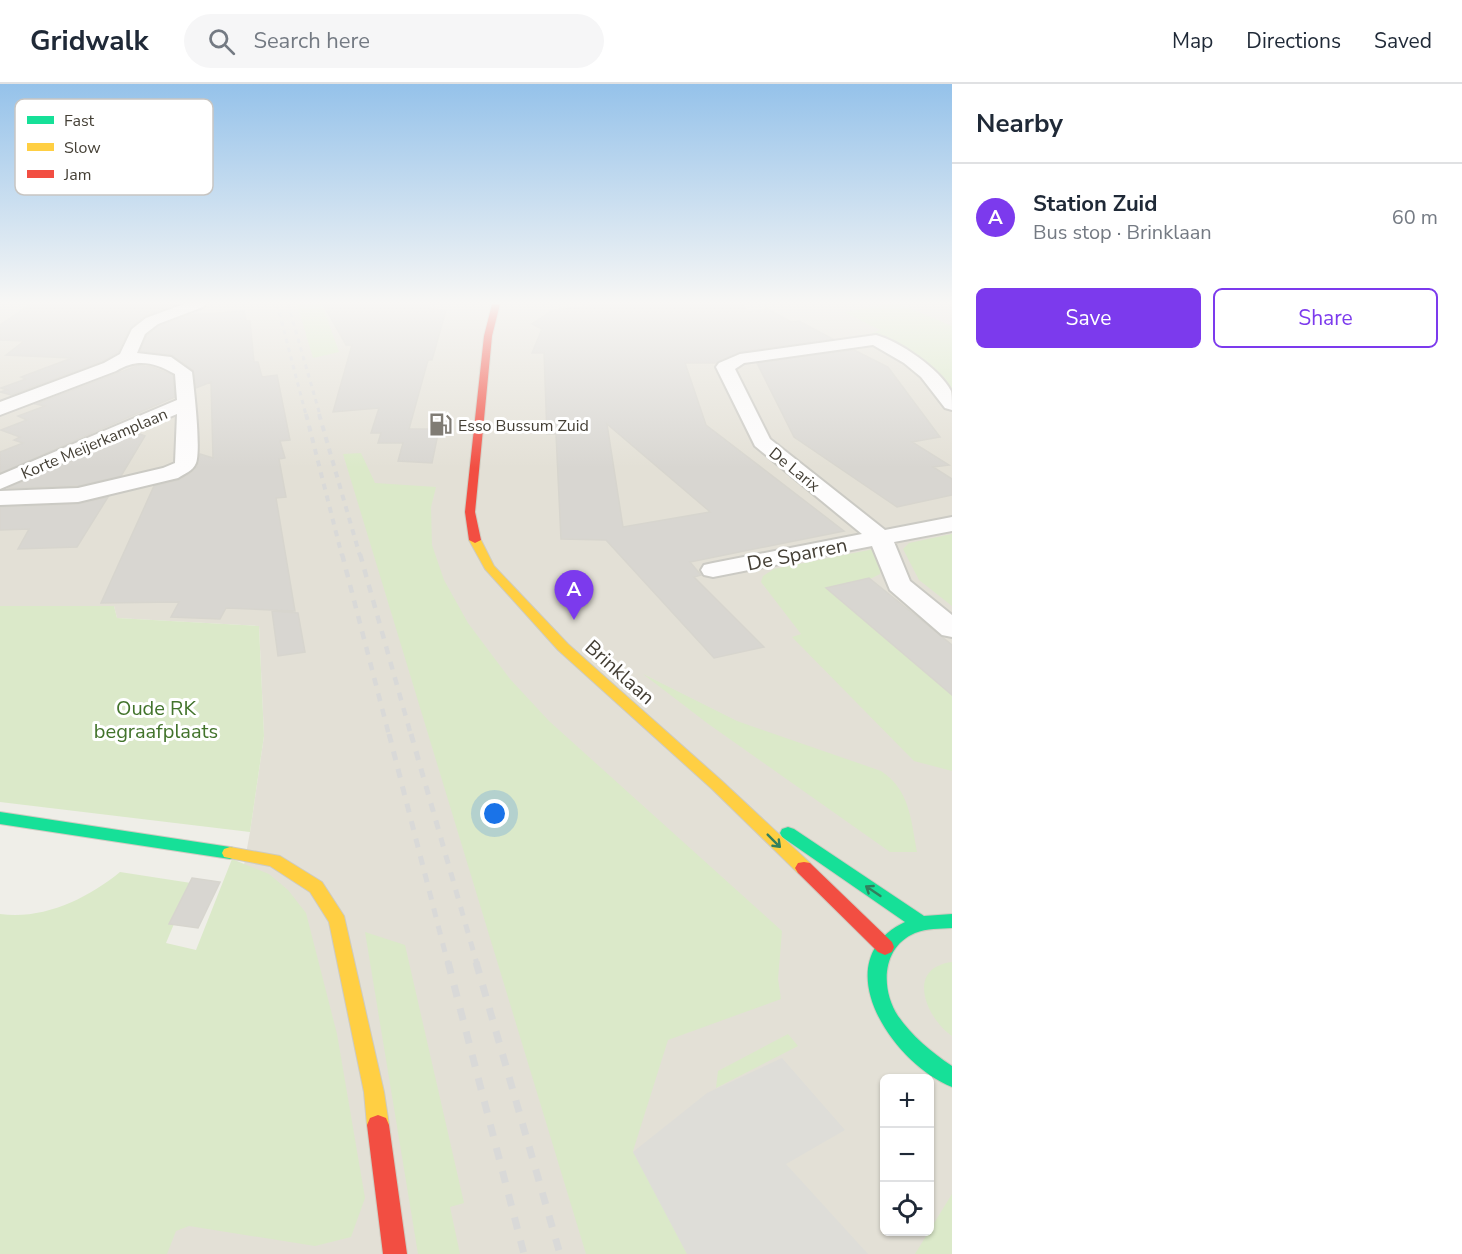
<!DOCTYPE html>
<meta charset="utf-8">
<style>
body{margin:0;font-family:"Nunito Sans",sans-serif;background:#f6f6f7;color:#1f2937}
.controls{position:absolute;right:18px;bottom:18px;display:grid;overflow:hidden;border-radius:9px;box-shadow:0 2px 4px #0004}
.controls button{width:54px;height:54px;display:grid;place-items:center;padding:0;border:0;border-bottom:2px solid #e0e1e3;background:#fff;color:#1f2937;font:30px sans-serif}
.you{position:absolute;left:495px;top:730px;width:21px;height:21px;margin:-15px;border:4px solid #fff;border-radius:50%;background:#1a73e8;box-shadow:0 0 0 9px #1a73e833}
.badge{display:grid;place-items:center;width:39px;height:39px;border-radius:50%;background:#7c3aed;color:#fff;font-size:20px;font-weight:700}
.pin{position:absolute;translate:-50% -50px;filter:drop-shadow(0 2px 3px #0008)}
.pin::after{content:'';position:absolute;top:32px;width:21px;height:18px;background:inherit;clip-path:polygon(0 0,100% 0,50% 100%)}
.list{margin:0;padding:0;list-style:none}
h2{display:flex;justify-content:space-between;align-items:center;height:78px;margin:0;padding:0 24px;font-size:26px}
h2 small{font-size:20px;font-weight:400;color:#747a83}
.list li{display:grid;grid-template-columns:39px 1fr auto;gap:18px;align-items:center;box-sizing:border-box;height:108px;padding:0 24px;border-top:2px solid #e0e1e3}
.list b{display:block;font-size:22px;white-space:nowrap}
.list p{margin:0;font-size:20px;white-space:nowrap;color:#747a83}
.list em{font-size:20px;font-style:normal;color:#747a83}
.actions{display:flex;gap:12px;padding:18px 24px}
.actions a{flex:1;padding:14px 0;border:2px solid #7c3aed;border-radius:9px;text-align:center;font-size:21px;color:#7c3aed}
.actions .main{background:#7c3aed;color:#fff}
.icon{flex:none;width:33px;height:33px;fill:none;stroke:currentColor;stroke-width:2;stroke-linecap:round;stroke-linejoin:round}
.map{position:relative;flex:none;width:952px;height:1170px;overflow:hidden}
header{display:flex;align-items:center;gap:36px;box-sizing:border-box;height:84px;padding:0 30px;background:#fff;border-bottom:2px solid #e0e1e3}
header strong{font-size:28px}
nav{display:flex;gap:33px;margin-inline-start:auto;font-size:21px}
.search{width:420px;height:54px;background:#f6f6f7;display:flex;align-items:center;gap:15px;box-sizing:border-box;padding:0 21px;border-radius:33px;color:#747a83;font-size:22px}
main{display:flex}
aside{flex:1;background:#fff}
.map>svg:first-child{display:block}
.residential{fill:#e3e0d6;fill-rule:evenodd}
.green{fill:#dbe9c9}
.parking{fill:#deddd8}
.building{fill:#d8d6d1;stroke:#d7d5ce;stroke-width:1.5;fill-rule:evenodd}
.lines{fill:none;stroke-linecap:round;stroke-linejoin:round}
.street-casing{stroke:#cbcac4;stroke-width:4}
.fast-casing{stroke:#cecbc0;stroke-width:2}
.slow-casing{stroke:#cecbc0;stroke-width:2}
.jam-casing{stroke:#cecbc0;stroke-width:2}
.street{fill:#fdfcfc;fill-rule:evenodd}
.fast{fill:#16e098;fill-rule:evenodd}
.slow{fill:#ffcf43;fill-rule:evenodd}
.jam{fill:#f24e42;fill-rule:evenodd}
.rail-far4{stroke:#d9d9d8;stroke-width:3;stroke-dasharray:4.5 4.5;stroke-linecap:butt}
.rail-far3{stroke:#d9d9d8;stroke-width:4;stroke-dasharray:6 6;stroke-linecap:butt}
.rail-far2{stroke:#d9d9d8;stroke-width:4.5;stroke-dasharray:8 8;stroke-linecap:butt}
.rail-far1{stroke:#d9d9d8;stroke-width:5;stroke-dasharray:9 9;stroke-linecap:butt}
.rail{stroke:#d9d9d8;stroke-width:7;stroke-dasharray:12 12;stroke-linecap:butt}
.oneway{stroke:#327f5d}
.labels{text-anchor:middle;stroke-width:6;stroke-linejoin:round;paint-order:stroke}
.far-poi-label{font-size:16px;fill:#443f35;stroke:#fff;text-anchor:start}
.far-street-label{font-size:16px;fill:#443f35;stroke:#fff}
.street-label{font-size:20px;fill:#443f35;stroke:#fff}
.park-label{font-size:20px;fill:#42732b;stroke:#fff}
.key{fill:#fff;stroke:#c7c5c2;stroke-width:1.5}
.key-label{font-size:16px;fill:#443f35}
</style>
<header>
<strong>Gridwalk</strong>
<div class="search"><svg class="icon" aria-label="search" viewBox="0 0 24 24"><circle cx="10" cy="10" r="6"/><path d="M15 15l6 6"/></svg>Search here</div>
<nav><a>Map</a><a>Directions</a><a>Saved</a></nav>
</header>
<main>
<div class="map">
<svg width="952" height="1170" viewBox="0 0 952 1170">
<rect width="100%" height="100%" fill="#efeee8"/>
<path class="residential" d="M0,220H952V1170H101L226,879L250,748L264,652L259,542L117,534L114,522H0ZM884,994H930V1148H884Z"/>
<path class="green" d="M297,220H322L339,268L313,274Z
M889,220H899L952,242V310L947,304L905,271L867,251L880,246L844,228Z
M361,369L375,399L436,403L431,423L432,461L444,496L468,539L510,595L549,637L782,847L778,895L781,915L668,956L633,1067L687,1170H586L343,370Z
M952,450V522L919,496L903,465L909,459Z
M879,464L882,481L880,490L868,496L952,568V687L914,677L792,553L801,550L761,498L763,492L774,485Z
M0,522H114L117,534L259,542L264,652L250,748L0,718Z
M643,590L737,637L881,687C910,706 911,736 917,768H890L707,639Z
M232,775L269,790L288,806L306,829L337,950L365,1114L351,1153L315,1162L189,1142L176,1147L167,1170H0V830C43,836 87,815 120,788L191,799L166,859L196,866Z
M365,848L405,861L464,1119L450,1123L460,1170H418Z
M952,878V952C926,934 905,884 952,878Z
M788,950L798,962L716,1004L718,987Z
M952,1110V1170H915Z"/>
<path class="parking" d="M782,974L845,1046L786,1080L868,1170H687L633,1068L707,1009Z"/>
<path class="building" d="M31,220H173L145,232L131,243L118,268L103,277L11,311L0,308L7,306L1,304L26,295L21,293L72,274L6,271L24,257L0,256V241Z
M323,220H430V225L446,226L432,276H428L409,345H439L432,379L398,377L403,359H378L381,349H371L379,324L333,328L352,261H346Z
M614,220H742L748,228L768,225L791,238L799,237L833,255L740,268L716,279H685L706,341L844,447L690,478L701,491L694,493L764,563L714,574L606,456L561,455L556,350H547L544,269H532L542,245L532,240L553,226ZM607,340L708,426L710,428L623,443Z
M244,227L246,237H250L254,278H258L262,293L277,291L290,356L280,357L285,374L279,375L286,413L276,414L295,527L226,524L220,535L171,533L179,518L101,519L154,402L179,396L189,390L197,383L200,370L213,374L211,298L196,304L193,286L172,271L140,267L147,251L159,242L188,231Z
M854,266L888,283L940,353L912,358L949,381L933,383L952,395V411L897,423L794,353L757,279Z
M139,281L152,283L173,291L175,313L0,389V368L23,359L14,356L20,353L1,346L27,336L18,332L45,322L36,320Z
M137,349L145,352L121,392L78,402L7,404Z
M108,413L77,463L18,465L29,445L0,446V423L78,420Z
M869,494L952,561V611L826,504Z
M272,527L298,529L305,568L278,572Z
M192,794L220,798L198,844L169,840Z"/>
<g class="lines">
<defs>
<path id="street" d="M184,220H205L203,223L158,240L145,250L137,269L171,273L192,288C194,305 201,365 196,379C193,387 184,390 178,394L78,418L0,421V407L78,404L163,384L175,379L177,330L0,405V391L177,316L175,290C154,278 137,274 116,287L0,331V318L104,279L120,270L132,245L146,234Z
M876,251C899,257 940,285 951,307C952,312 952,320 952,326L945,324L921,293L904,279L873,261L744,279L735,285L770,355L885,446L952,433V447L894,458L910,497L952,531V553L942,551L890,506L872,462L713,493L704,491L701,486L704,481L713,479L862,450L755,362L716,283L719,279L740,270Z"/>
<path id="fast" d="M0,728L230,763L236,765L238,769L236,773L230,775L0,740Z
M788,743L794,745L924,832L952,830V844C940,845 927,844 915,849C882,863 880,904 898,932C912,952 931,968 952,982V1003C893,980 823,877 905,838L782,753L780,749L782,745Z"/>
<path id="slow" d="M475,453L481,456L494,482L568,560L722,697L810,779L813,784L810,789L804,790L798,789L712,705L558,566L485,485L469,456Z
M230,763L280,772L322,798L344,832L384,1008L389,1041L386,1048L378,1051L370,1048L367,1041L364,1008L329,838L310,808L270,782L224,773L222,769L224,765Z"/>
<path id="jam" d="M492,220H500L492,252L475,428L481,456L475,459L469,456L465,428L484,252Z
M804,778L810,779L892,858L894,863L892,868L885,871L878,868L798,789L795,784L798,779Z
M378,1031L386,1034L389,1041L407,1170H383L367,1041L370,1034Z"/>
</defs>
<use href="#street" class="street-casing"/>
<use href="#fast" class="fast-casing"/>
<use href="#slow" class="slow-casing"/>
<use href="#jam" class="jam-casing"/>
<use href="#street" class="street"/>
<use href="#fast" class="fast"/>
<use href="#slow" class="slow"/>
<use href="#jam" class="jam"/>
<path class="rail-far4" d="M277,220L306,331
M288,220L320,331"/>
<path class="rail-far3" d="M306,330L342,472
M319,330L360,472"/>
<path class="rail-far2" d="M342,470L389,651
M360,470L411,651"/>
<path class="rail-far1" d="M389,650L448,880
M411,650L477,880"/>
<path class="rail" d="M448,878L524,1170
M476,878L560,1170"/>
</g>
<defs><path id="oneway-shaft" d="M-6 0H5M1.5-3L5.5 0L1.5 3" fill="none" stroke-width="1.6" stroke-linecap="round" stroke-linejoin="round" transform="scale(1.5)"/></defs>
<g class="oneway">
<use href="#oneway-shaft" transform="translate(774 757) rotate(45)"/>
<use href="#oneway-shaft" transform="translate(873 807) rotate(-146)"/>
</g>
<linearGradient id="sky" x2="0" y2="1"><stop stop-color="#95c2ea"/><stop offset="0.57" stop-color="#f8f7f5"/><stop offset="1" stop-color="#f8f7f5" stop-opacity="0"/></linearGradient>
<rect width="952" height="384" fill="url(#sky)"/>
<defs>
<symbol id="fuel-bare" viewBox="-9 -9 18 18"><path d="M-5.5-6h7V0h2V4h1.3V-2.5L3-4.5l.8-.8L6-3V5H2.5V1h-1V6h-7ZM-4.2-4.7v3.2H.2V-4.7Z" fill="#807c74" stroke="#fff" stroke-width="2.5" paint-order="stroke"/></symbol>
</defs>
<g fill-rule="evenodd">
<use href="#fuel-bare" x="424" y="324" width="33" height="33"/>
</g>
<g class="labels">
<g class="far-poi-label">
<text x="458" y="347">Esso Bussum Zuid</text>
</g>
<g class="far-street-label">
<text transform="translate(94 359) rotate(-23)" y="6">Korte Meijerkamplaan</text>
<text transform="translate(795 385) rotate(39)" y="6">De Larix</text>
</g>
<g class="street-label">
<text transform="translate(797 470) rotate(-11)" y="7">De Sparren</text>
<text transform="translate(620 588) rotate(42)" y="7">Brinklaan</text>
</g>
<g class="park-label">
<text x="156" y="631">Oude RK<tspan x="156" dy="23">begraafplaats</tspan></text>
</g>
</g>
<rect x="15" y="15" width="198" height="96" rx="9" class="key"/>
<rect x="27" y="32" width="27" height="8" fill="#16e098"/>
<rect x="27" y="59" width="27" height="8" fill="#ffcf43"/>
<rect x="27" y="86" width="27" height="8" fill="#f24e42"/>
<g class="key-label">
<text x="64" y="42">Fast</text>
<text x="64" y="69">Slow</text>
<text x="64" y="96">Jam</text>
</g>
</svg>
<div class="controls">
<button>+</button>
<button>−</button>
<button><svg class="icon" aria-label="locate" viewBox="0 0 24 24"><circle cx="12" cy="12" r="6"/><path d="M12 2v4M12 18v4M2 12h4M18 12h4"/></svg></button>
</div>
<div class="you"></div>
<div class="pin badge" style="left:574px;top:536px">A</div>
</div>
<aside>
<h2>Nearby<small></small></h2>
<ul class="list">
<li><span class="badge">A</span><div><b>Station Zuid</b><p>Bus stop · Brinklaan</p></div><em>60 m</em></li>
</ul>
<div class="actions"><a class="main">Save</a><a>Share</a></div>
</aside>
</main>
